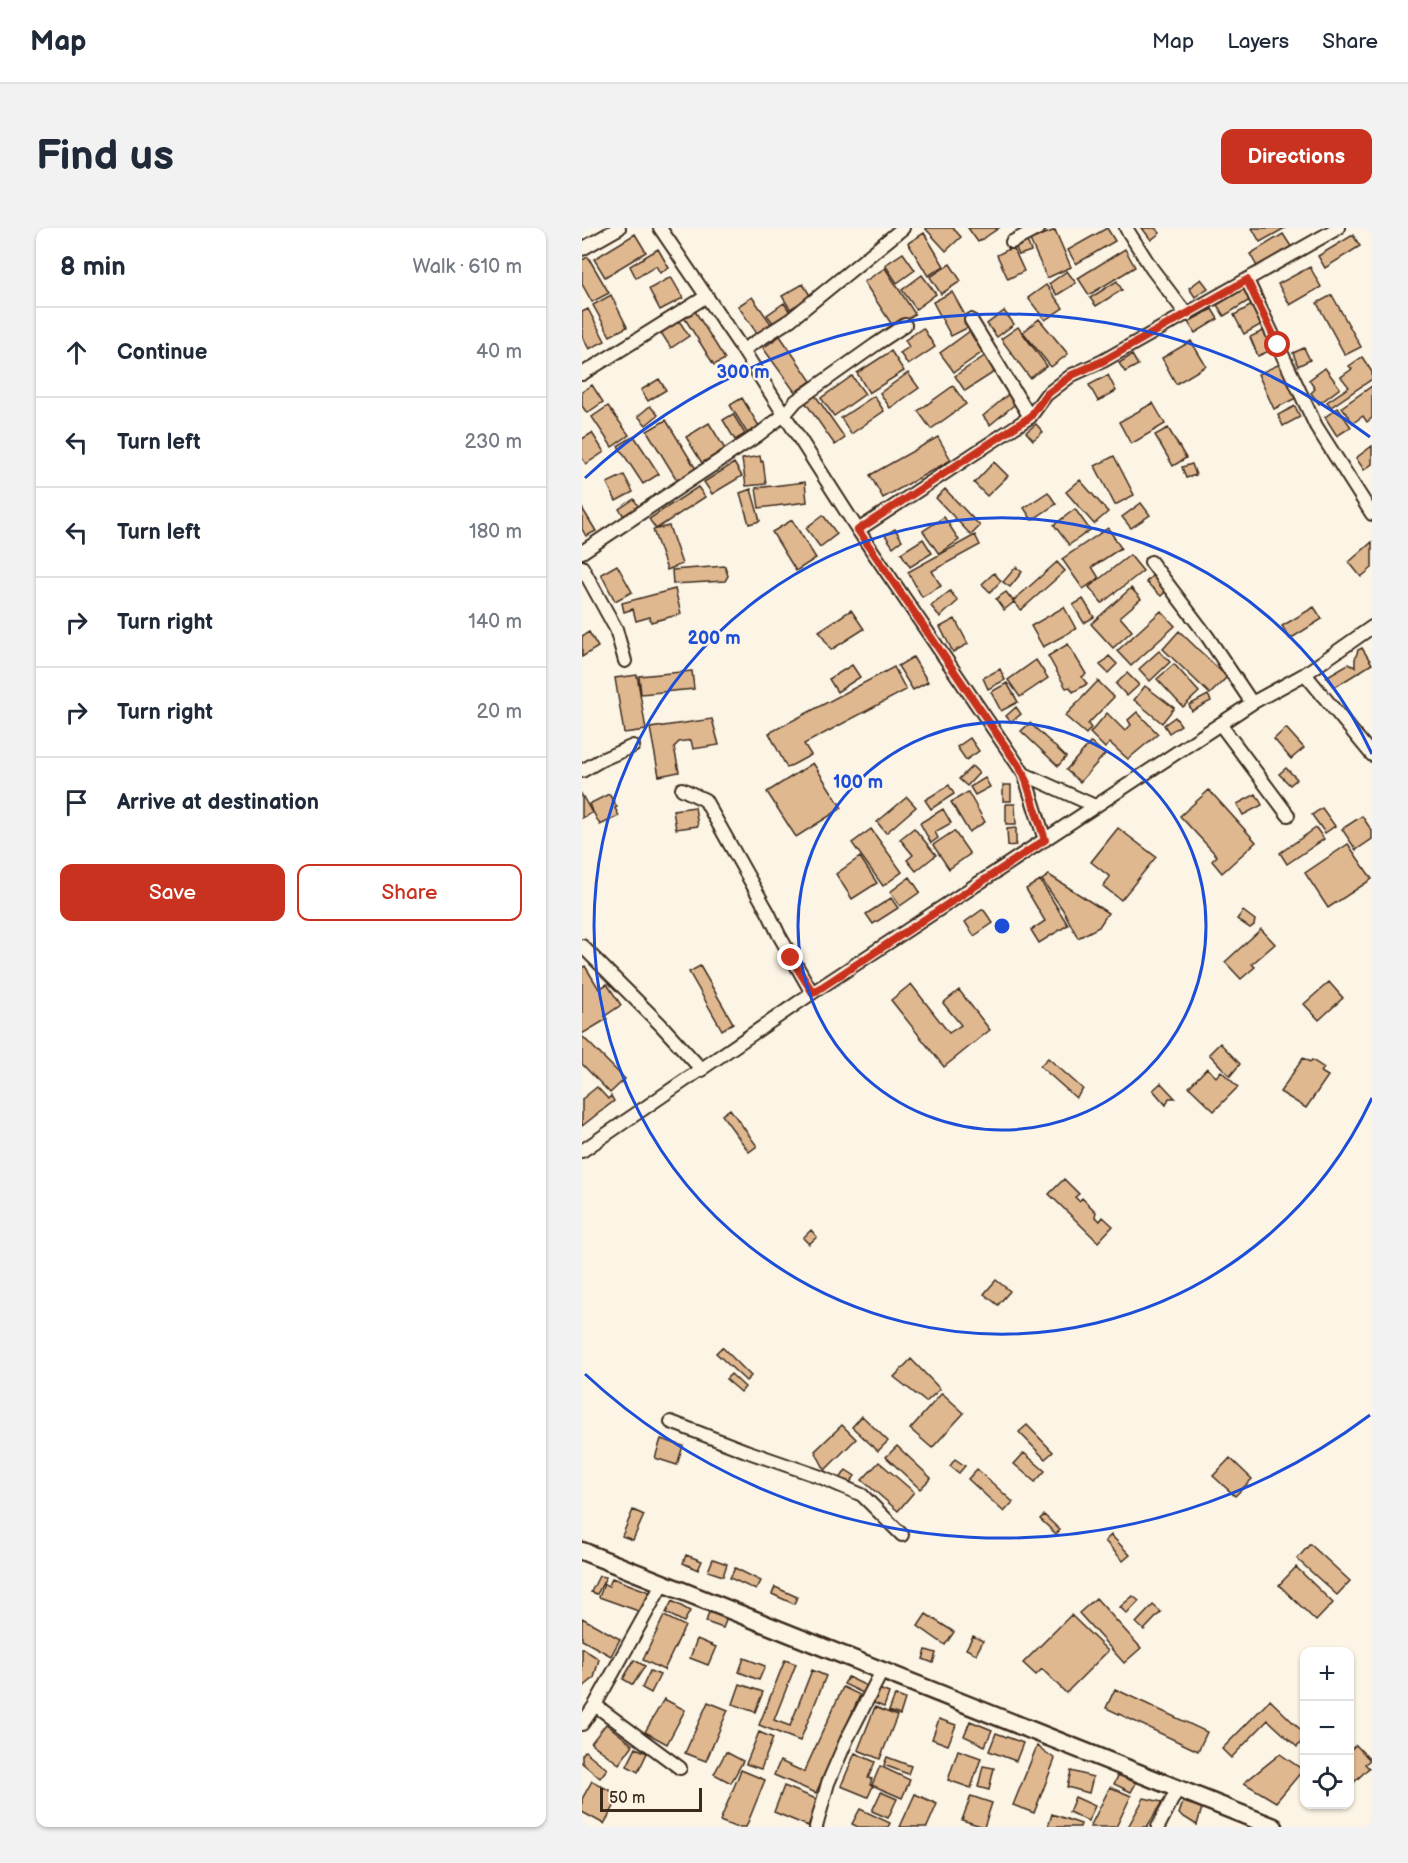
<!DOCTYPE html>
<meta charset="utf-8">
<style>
body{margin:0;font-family:"Balsamiq Sans",sans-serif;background:#f2f2f3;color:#1f2937}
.controls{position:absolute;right:18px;bottom:18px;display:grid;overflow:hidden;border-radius:12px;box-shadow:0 2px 4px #0004}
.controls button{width:54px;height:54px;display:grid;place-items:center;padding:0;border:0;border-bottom:2px solid #e0e1e3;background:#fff;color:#1f2937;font:30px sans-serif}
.scale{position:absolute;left:18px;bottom:15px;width:102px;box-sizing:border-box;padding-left:6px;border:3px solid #3b2a1e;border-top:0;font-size:16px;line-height:21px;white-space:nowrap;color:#3b2a1e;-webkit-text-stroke:4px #fcf5e5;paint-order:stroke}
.stop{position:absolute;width:18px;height:18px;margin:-14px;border:4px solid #c8321e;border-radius:50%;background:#fff}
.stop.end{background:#c8321e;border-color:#fff;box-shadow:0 2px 6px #0008}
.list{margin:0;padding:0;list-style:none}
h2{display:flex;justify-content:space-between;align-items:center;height:78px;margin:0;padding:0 24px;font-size:26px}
h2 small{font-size:20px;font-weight:400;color:#747a83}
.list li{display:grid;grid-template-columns:39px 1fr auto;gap:18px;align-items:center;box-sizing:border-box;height:90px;padding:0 24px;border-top:2px solid #e0e1e3}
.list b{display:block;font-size:22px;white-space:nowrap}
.list em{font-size:20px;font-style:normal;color:#747a83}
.actions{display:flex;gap:12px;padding:18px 24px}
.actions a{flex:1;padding:14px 0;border:2px solid #c8321e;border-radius:12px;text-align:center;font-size:21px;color:#c8321e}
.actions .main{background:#c8321e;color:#fff}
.icon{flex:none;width:33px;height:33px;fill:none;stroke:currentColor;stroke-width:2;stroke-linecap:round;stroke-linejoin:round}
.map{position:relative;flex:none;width:790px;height:1599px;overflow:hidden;border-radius:12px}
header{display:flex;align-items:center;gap:36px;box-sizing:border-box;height:84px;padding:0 30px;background:#fff;border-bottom:2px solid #e0e1e3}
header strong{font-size:28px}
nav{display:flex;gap:33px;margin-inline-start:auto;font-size:21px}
.intro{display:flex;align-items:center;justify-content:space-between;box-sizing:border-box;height:144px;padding:0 36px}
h1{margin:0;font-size:42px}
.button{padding:15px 27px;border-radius:12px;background:#c8321e;color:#fff;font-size:21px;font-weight:700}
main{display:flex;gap:36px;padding:0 36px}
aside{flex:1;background:#fff;border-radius:12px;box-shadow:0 2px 4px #0004}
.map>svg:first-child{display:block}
.building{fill:#e0b890;stroke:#3b2a1e;stroke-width:1.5}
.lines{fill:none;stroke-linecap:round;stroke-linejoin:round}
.street-casing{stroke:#3b2a1e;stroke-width:16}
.secondary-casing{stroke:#3b2a1e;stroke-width:21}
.street{stroke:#fcf5e5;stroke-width:12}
.secondary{stroke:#fcf5e5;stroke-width:16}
.route{stroke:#c8321e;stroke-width:8}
.ring{fill:none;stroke:#1d4ed8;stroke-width:3}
.centre{fill:#1d4ed8;stroke:#fcf5e5;stroke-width:3}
.ring-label{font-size:18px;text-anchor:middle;font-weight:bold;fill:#1d4ed8;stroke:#fcf5e5;stroke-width:5;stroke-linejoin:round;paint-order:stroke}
</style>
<header>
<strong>Map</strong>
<nav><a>Map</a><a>Layers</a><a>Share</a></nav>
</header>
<div class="intro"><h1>Find us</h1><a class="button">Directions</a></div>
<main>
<aside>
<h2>8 min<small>Walk · 610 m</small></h2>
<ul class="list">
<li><svg class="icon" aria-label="ahead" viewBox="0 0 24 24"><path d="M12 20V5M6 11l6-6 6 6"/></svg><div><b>Continue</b></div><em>40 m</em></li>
<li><svg class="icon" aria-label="left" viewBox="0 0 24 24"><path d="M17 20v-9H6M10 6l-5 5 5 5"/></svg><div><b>Turn left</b></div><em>230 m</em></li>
<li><svg class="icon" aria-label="left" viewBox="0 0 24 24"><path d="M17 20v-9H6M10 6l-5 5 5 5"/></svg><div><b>Turn left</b></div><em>180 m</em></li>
<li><svg class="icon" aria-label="right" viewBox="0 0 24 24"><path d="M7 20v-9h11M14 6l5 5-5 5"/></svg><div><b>Turn right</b></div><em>140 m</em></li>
<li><svg class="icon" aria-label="right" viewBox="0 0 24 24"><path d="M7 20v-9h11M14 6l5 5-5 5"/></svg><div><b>Turn right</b></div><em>20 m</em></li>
<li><svg class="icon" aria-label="arrive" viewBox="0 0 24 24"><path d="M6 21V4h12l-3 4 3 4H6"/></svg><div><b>Arrive at destination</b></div></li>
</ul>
<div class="actions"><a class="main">Save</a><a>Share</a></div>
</aside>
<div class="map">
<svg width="790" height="1599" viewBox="0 0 790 1599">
<rect width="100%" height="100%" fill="#fcf5e5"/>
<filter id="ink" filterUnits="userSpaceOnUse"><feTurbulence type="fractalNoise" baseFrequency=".0167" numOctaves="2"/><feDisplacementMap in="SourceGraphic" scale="12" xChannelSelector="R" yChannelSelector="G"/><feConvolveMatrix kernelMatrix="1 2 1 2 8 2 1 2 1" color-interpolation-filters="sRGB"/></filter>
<g filter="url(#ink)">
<path class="building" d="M343,0H371L379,9L364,23Z
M386,0H417L396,14Z
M525,0L533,13L494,36L486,22Z
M560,0H573L578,5L569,12Z
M670,0H703L678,14Z
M473,2L489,39L465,50L448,12Z
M342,5L362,38L346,48L326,15Z
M53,6L64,24L23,49L12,31Z
M701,6L710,20L676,40L668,26Z
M771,7L778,18L743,40L736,28Z
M445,13L449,23L437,27L433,18Z
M431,19L442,43L426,51L415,27Z
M76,21L87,40L78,45L74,38L54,50L48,38Z
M543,21L553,39L507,67L496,50Z
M321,25L333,42L315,55L303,37Z
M6,29L27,65L10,74L0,56V32Z
M368,36L379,53L359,66L348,49Z
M728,39L739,59L708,77L696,56Z
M303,40L333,86L312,100L282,54Z
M485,43L494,55L475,67L467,56Z
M340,47L354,66L334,81L320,62Z
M89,49L101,70L78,82L67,61Z
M619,51L626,60L613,69L607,60Z
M535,53L540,62L514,78L508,70Z
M221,56L229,69L208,81L200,68Z
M464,57L481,80L463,92L446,70Z
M665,59L671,70L642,88L635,77Z
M370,64L389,98L369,108L351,74Z
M29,67L45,99L28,108L11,77Z
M750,67L779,119L763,127L735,75Z
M170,69L190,97L176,107L156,78Z
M202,75L208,84L192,96L185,87Z
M670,77L680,96L662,106L652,87Z
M111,80L143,131L132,137L100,86Z
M6,81L23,113L7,121L0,108V84Z
M630,81L636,91L613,105L606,94Z
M422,83L432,96L415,109L405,96Z
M96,91L107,108L89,120L78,103Z
M457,91L486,126L469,139L441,104Z
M436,99L465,138L448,150L419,111Z
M341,100L353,119L326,137L318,125L327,119L323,112Z
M685,101L694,120L676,128L668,109Z
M388,103L402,123L372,144L358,125Z
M198,108L229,153L213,164L181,120Z
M609,113L624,138L594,156L580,130Z
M722,120L728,132L716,138L711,125Z
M309,123L322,143L287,165L275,145Z
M407,125L417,141L383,163L373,148Z
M550,127L556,137L543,144L537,135Z
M780,129L790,144V151L749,179L745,174L767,159L759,149L770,141L767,138Z
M698,136L714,170L692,181L676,146Z
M743,140L758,160L737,176L729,165L733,161L727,152Z
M326,145L337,160L308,180L298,165Z
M526,147L534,163L516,173L507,157Z
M270,148L283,166L252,188L239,170Z
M77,151L84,162L66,173L59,162Z
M10,157L21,174L5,185L0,178V164Z
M371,158L384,176L349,201L336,183Z
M790,158V190L785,194L781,188L771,195L760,179Z
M430,163L438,172L408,197L401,188Z
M233,167L263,210L253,217L223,174Z
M292,168L302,183L269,206L259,190Z
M160,170L177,198L165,205L148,177Z
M571,175L583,196L549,216L537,194Z
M26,178L47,207L30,219L10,189Z
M68,178L76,187L64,197L56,188Z
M713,178L718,189L701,198L696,187Z
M756,180L769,199L755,208L743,189Z
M151,186L163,206L153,212L141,192Z
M84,192L114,241L95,252L65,203Z
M127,195L143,221L120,235L104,209Z
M454,196L461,204L451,212L444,204Z
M586,200L604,230L591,238L573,207Z
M10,205L22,224L4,236L0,230V211Z
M52,208L77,246L61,256L36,218Z
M356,209L369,232L301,270L288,247Z
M790,218V236L782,242L774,230Z
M178,228L179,234L181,233L184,256L164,258L160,231Z
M532,228L552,267L533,277L513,238Z
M412,234L426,248L405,268L392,255Z
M152,235L160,248L130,266L122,254Z
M610,236L614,247L604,250L600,239Z
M42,247L51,264L34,273L25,255Z
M498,252L526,284L512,296L484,264Z
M223,254L225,274L177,280L174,260Z
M116,259L123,269L74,301L67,291Z
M169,261L178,293L167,296L158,265Z
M363,261L398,298L389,307L354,270Z
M466,264L474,276L450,292L442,280Z
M52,271L56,278L42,288L37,281Z
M559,275L568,287L549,300L540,289Z
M0,280L14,303L4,308L0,301Z
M493,281L508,302L487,317L472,297Z
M241,287L255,306L238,319L224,300Z
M362,289L377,312L357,326L341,303Z
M210,292L234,330L214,343L190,304Z
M87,298L100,336L85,342L71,302Z
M526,300L539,320L510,339L517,350L501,361L480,331Z
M313,301L320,312L311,319L303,307Z
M393,307L398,317L350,343L359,358L340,369L326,344Z
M341,311L350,325L328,339L319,325Z
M790,314V340L779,349L767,334Z
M548,327L561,343L520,375L507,359Z
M475,334L483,343L439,382L431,373Z
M35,337L50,364L33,373L19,346Z
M143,338L146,348L143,353L91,356L90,342Z
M434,339L440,344L428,359L421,354Z
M412,345L419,353L408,364L400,356Z
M572,346L587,360L579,368L564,354Z
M549,360L559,371L538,389L550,403L531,420L509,396Z
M93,361L99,386L69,394L68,389L54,393L51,381L42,384L40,375Z
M368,363L376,373L358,389L349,378Z
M424,364L432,374L422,382L414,371Z
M501,371L512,389L502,395L491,377Z
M482,379L494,401L461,419L449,398Z
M732,379L740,391L708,411L700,398Z
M269,382L282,401L249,422L237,403Z
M579,383L593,398L549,438L535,423Z
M373,391L386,416L371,424L358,399Z
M597,403L645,449L628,466L581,421Z
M7,404L16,419L0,429V408Z
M486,416L504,446L500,449L505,456L491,464L488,459L484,460L466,428Z
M780,420L790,436L753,459L744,449L766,436L773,439V431L776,422Z
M577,423L588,434L568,453L557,441Z
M527,428L535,436L526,445L518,437Z
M331,429L346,454L331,462L316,438Z
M454,432L466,450L438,469L426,452Z
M592,436L617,464L601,479L575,451Z
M270,437L278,449L255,464L247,451Z
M312,439L324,462L222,516L229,527L205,540L187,505Z
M418,441L423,452L406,461L401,450Z
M110,443L112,461L59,466L57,448Z
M545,445L557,457L545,468L534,456Z
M55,447L64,502L42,505L33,450Z
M516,453L532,469L506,496L509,500L504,506L483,488Z
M425,455L436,474L419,483L409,464Z
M563,458L592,480L580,495L552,472Z
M626,467L629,473L610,483L607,477Z
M434,479L439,486L429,494L424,488Z
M555,484L576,506L546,531L528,515L523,520L508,505L525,485L543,503L549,497L546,492Z
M593,489L599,497L587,505L582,497Z
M130,491L137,517L111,521L109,512L97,514L92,519L97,544L77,548L68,500Z
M448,495L484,529L476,538L439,503Z
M704,500L722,520L709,531L692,511Z
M388,510L397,523L384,532L375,519Z
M509,514L523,526L498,554L484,542Z
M231,535L260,580L214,609L185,564Z
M390,538L397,545L385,558L377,551Z
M704,540L715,551L708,557L697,546Z
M403,550L408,559L393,567L388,559Z
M367,557L372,566L349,581L343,572Z
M421,557H429V573H421Z
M627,562L674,614L640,645L630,633L635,628L598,588Z
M386,564L403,594L387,604L369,574Z
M27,566L35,579L33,580L37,588L18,597L7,576Z
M674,566L680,577L661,587L655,576Z
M0,567L10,585L0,590Z
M325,569L334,579L304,605L295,594Z
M424,576H433L434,596H424Z
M113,579L116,598L94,601L91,582Z
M740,580L753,598L743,605L730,587Z
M361,581L369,595L353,604L356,610L349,615L338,595Z
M780,588L790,603V611L774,622L760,601Z
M332,600L354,627L334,643L325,632L331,627L318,611Z
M434,600V617L426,618L425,601Z
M536,600L574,629L539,672L521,658L528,649L509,634Z
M734,600L742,611L705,636L698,625Z
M289,601L320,644L301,658L270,615Z
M372,603L388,626L367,641L351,617Z
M766,616L790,651L746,680L723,645Z
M278,629L295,655L270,671L254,646Z
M467,647L526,685L517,699L496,710L481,682L460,652Z
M328,649L338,664L318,678L308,664Z
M458,652L486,697L457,715L449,702L463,693L444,661Z
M309,670L316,680L291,696L284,686Z
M401,681L411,695L392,708L383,694Z
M661,683L673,692L672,697L668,700L655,691Z
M679,701L693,716L670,736L673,739L659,751L643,734Z
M3,738L17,761L25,756L39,777L23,788L25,791L0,806V740Z
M118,738L151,795L140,802L107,744Z
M747,754L761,770L737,792L722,776Z
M329,756L367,805L379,797L361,775L377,762L408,802L362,839L309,772Z
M0,808L43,851L28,865L0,836Z
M638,815L658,836L648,848L627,826Z
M466,830L501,861L494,870L458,838Z
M721,830L728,834L730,832L742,840L739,844L746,848L724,880L698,864Z
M625,840L634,849L639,843L656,859L632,883L607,859Z
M579,855L593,870H587L584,877L571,862Z
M15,859L26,871L29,868L32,873L0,898V871Z
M148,881L175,918L167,924L140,887Z
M482,951L497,966L493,969L497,973L500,970L514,984L513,988L518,993L521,989L531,998L516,1014L467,966Z
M229,1002L235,1009L227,1016L221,1010Z
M414,1052L428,1063L416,1077L402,1066Z
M140,1119L169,1148L164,1153L134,1125Z
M329,1131L358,1161L344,1174L312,1149Z
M149,1146L163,1159L159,1164L144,1151Z
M360,1165L382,1185L350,1220L328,1201Z
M280,1188L306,1213L296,1223L270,1199Z
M260,1197L274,1211L243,1242L233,1223Z
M445,1197L471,1224L463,1231L437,1204Z
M79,1211L101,1218L95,1237L73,1230Z
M315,1218L349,1250L338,1261L304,1229Z
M442,1225L463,1243L453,1254L432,1236Z
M648,1230L670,1251L653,1268L631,1248Z
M373,1231L383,1238L377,1245L368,1238Z
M297,1234L332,1264L316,1283L280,1252Z
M395,1241L431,1274L422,1284L386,1251Z
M264,1242L273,1248L267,1256L258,1251Z
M51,1282L62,1287L51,1312L40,1308Z
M462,1287L478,1302L474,1306L458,1291Z
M529,1307L548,1327L541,1333L523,1313Z
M728,1316L768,1353L755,1367L715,1331Z
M104,1327L120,1333L116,1342L101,1335Z
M131,1331L145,1336L141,1348L126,1343Z
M714,1339L751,1375L734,1393L697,1357Z
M153,1340L179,1353L174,1362L148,1350Z
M17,1348L24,1349L15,1366L9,1364Z
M30,1350L70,1365L62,1385L17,1369L22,1356L27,1358Z
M193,1359L215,1369L212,1376L190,1366Z
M551,1368L557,1373L545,1386L538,1379Z
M514,1370L559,1420L542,1435L497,1385Z
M90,1373L108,1383L102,1394L84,1385Z
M571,1377L579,1384L562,1402L554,1395Z
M127,1384L145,1390L141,1400L124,1394Z
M344,1386L372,1404L363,1417L336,1398Z
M489,1387L526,1423L484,1465L460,1441L454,1447L441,1435Z
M82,1388L103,1398L82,1442L61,1432Z
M0,1390L38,1411L29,1428L0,1412Z
M391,1408L401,1413L394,1426L384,1421Z
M115,1411L134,1419L126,1437L108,1430Z
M0,1420L17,1431L12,1450L0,1460Z
M344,1422L354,1425L351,1435L341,1431Z
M162,1430L183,1438L177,1452L157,1444Z
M52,1432L63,1438L51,1457L41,1451Z
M203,1432L214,1436L192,1492L208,1498L230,1442L244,1448L218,1513L177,1497Z
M68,1443L78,1447L69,1465L60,1460Z
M266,1449L287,1459L283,1466L262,1456Z
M158,1456L181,1464L173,1484L151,1476Z
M261,1459L278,1467L234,1565L192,1547L198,1533L222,1544Z
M297,1461L307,1465L302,1479L292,1475Z
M533,1461L625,1504L616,1523L524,1480Z
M313,1467L323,1471L318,1487L307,1483Z
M82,1471L103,1482L85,1516L63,1504Z
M688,1472L722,1505V1511L715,1519L686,1492L649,1530L640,1521Z
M126,1474L146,1482L124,1533L103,1525Z
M293,1479L315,1488L298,1531L276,1522Z
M357,1491L374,1497L366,1517L350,1511Z
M388,1493L410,1502L403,1518L382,1508Z
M24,1496L51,1517L37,1536L9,1515Z
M177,1504L191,1510L179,1541L164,1536Z
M414,1505L441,1515L434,1533L407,1523Z
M774,1517L788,1532L783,1536L787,1540L768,1558V1522Z
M455,1518L473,1531L452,1585L431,1577Z
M54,1520L65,1525L56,1544L45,1538Z
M376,1522L399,1530L389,1560L366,1552Z
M3,1523L25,1541L18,1550L0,1535V1527Z
M144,1524L161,1533L149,1555L132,1546Z
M273,1525L293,1534L286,1550L290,1551L288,1557L291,1558L286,1569L259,1558Z
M698,1526L721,1542L694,1574L662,1555Z
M305,1529L329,1538L326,1546L302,1537Z
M298,1538L328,1552L320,1570L290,1557Z
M401,1538L412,1540L407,1562L396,1559Z
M159,1542L183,1552L164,1599H153L138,1593Z
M489,1543L511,1549L507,1565L485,1559Z
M537,1546L554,1555L549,1564L532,1556Z
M10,1553L38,1568L22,1596L0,1584V1571Z
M202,1558L237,1572L226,1598L192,1584Z
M528,1559L549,1568L534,1599H508Z
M299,1564L315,1571L306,1590L290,1583Z
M333,1566L355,1576L345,1599H318Z
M389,1568L410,1575L402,1599L380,1592Z
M493,1569L513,1578L506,1593L487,1584Z
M562,1570L580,1574L565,1599H546Z
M601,1574L620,1580L615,1597L597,1586Z
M278,1581L308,1595L306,1599H276L270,1596Z
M470,1586L499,1596L498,1599H466Z"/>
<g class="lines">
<defs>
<path id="street" d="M78,0L161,122L276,302L442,546L463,612
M544,0L570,41L605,87
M430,14L457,0
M0,21L37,0
M665,52L734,198L790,286
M389,92L448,189
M161,122L208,92L321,0
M0,146L125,68
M276,302L448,189L464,167L490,147L521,133L756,0
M0,324L176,207L203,186L214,173L293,117L323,97
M569,334L625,408L670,475
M0,339L34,401L43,433
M723,446L790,527
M638,496L706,587
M0,543L19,532L51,518
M442,546L513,578
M100,561L123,572L187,686L197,707L230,765
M0,718L79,797L120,842
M0,923L230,765L670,475L723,446L790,399
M89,1194L164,1223L236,1248L280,1267L320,1307
M13,1477L98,1540
M0,1496L13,1477L81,1355
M234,1599L246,1555L265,1511L300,1443
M576,1599L596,1560"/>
<path id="secondary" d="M0,1323L692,1599"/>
</defs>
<use href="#street" class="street-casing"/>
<use href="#secondary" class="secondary-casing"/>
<use href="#street" class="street"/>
<use href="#secondary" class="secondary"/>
</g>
</g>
<g class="lines" filter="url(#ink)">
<path class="route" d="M209,730L231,765L463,612L442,546L276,302L448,189L464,167L490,147L521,133L665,52L696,117"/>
</g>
<g class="ring">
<circle cx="420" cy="698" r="204"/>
<path d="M790 870A408 408 0 1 1 790 526"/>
<path d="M788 1187A612 612 0 0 1 3 1146M3 250A612 612 0 0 1 788 209"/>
</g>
<circle cx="420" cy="698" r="9" class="centre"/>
<g class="ring-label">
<text x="161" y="150">300 m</text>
<text x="132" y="416">200 m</text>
<text x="276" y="560">100 m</text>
</g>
</svg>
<div class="controls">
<button>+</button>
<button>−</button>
<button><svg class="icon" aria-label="locate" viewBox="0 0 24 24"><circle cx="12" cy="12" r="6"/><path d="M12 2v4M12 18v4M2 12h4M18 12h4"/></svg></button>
</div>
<div class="scale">50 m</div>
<div class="stop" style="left:696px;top:117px"></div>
<div class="stop end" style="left:209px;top:730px"></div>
</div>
</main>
